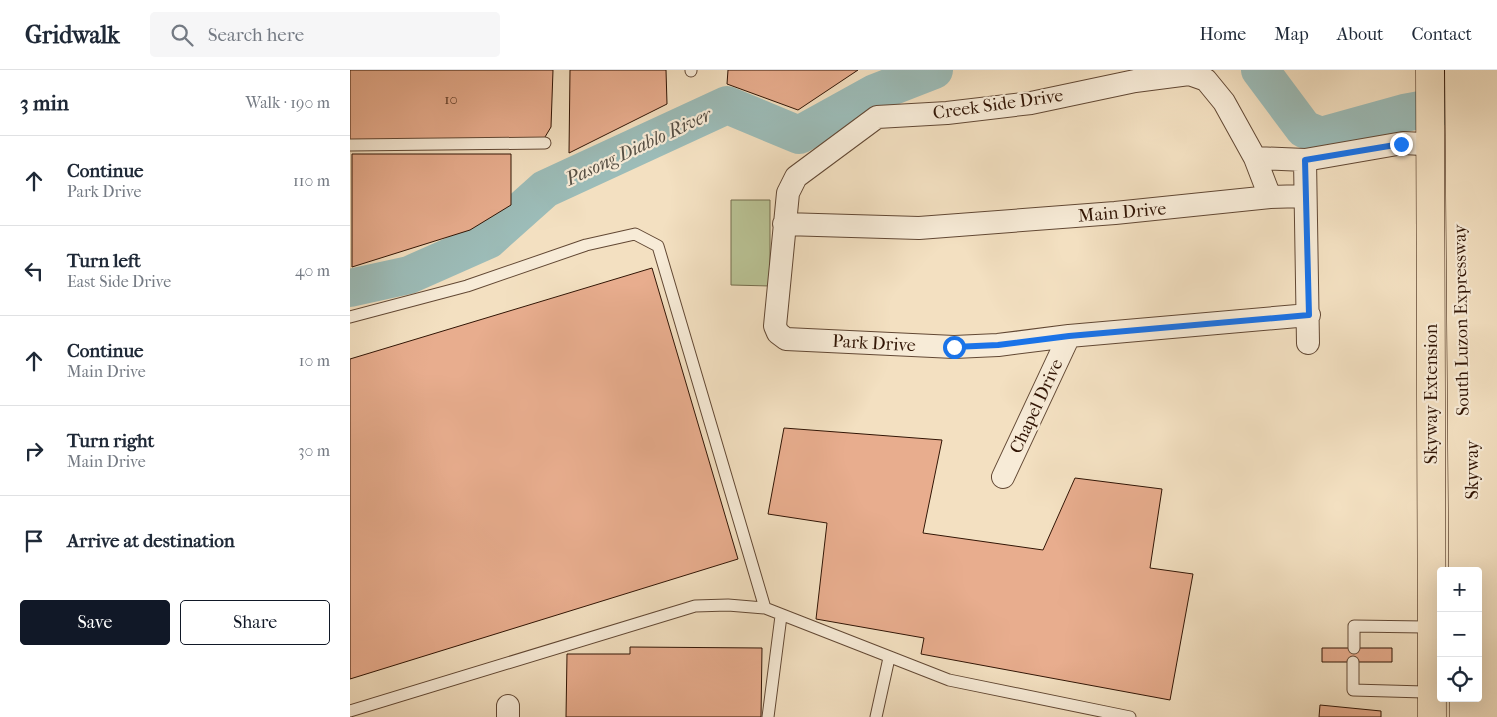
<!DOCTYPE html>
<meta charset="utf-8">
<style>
body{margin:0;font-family:"IM FELL French Canon",serif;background:#f6f6f7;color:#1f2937}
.controls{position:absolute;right:15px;bottom:15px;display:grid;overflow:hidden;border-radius:5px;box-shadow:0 5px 20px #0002}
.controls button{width:45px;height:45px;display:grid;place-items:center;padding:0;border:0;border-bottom:1px solid #e0e1e3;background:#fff;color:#1f2937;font:25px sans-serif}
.stop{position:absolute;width:15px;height:15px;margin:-11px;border:4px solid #1a73e8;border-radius:50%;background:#fff}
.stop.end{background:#1a73e8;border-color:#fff;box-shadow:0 1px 5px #0008}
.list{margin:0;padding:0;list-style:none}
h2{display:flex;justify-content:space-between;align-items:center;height:65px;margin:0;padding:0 20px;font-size:21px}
h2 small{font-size:16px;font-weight:400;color:#747a83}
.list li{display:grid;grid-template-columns:32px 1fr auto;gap:15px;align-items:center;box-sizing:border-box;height:90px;padding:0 20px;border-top:1px solid #e0e1e3}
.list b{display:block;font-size:19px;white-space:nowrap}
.list p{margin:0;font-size:16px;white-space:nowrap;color:#747a83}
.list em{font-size:16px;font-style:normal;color:#747a83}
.actions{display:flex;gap:10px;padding:15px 20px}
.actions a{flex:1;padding:11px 0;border:1px solid #111827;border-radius:5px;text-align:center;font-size:18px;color:#111827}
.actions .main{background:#111827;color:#fff}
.icon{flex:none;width:28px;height:28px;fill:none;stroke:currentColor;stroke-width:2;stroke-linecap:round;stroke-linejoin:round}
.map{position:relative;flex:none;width:1147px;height:647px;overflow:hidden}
header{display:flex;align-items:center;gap:30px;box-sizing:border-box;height:70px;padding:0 25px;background:#fff;border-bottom:1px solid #e0e1e3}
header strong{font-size:24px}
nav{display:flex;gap:28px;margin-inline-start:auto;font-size:18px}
.search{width:350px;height:45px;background:#f6f6f7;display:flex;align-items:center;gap:12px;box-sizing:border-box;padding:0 18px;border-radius:5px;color:#747a83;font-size:19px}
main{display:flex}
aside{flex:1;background:#fff}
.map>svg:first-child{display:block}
.green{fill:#b9c294;stroke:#756c4c}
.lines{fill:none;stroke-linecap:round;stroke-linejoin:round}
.river{stroke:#9cbcb8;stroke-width:38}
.building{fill:#e8ad8e;stroke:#311505}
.lane-casing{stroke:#624834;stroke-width:13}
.street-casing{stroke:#624834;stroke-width:24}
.highway-casing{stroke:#311505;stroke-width:29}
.lane{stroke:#f7ebd7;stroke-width:11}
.street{stroke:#f7ebd7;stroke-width:22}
.highway{stroke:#f3e0c1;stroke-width:28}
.route{stroke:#1a73e8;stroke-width:6}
.labels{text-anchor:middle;stroke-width:4.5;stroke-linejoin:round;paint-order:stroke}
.number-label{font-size:15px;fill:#5f3b27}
.street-label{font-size:18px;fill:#311505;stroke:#f7ebd7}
.water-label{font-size:19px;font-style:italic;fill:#564f44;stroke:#f7ebd7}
</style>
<header>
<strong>Gridwalk</strong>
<div class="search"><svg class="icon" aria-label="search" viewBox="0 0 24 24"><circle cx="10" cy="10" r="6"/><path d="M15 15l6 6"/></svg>Search here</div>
<nav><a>Home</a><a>Map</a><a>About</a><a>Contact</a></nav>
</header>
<main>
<aside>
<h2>3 min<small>Walk · 190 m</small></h2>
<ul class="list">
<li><svg class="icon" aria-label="ahead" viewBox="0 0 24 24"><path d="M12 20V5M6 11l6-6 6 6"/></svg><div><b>Continue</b><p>Park Drive</p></div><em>110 m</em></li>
<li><svg class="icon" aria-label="left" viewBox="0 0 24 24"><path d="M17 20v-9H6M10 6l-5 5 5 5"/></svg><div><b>Turn left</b><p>East Side Drive</p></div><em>40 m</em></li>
<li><svg class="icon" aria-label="ahead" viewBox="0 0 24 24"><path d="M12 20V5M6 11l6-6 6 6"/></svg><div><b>Continue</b><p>Main Drive</p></div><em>10 m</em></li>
<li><svg class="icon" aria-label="right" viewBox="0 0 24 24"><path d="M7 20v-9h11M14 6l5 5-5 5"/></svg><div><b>Turn right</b><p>Main Drive</p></div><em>30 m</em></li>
<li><svg class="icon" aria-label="arrive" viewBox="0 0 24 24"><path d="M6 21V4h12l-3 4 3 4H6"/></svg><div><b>Arrive at destination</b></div></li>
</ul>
<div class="actions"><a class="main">Save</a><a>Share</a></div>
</aside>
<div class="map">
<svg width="1147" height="647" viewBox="0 0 1147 647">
<rect width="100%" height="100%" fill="#f3e0c1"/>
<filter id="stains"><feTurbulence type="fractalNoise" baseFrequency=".004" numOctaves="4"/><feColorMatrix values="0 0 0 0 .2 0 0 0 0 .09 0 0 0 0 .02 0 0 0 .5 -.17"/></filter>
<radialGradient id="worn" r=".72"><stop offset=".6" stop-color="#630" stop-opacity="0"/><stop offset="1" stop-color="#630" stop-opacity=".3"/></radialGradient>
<path class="green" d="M381,130H420V216L381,215Z"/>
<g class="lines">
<path class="river" d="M910,0L954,59L971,66L1054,43L1147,26
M0,218L59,205L138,170L195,119L377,35L449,65L525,23L584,0"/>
</g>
<path class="building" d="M0,0H203L201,57L192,72H0Z
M220,0H316L317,34L219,83Z
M378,0H508L448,40L377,14Z
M2,84H161V135L120,160L2,197Z
M302,198L388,489L0,609V289Z
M434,358L592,370L573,463L693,480L725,408L812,419L800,498L843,504L820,630L571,584L574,568L466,549L477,453L418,444Z
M280,577L412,578L411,647H216L217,584H280Z
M972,578H1042V592H972Z
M970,635L1031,641V647H969Z"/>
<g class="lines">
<defs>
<path id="lane" d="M341,0V1
M0,75L195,73
M0,247L117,216L236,175L285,164L308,176L415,538
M1004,578V556L1074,557
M1003,592V620L1074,622
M0,641L345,536L378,535L415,538L599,610L780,647
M418,647L431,546
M526,647L539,588"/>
<path id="street" d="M905,88L955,90L1053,73L1073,74
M955,90L958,273
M920,127L905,88L874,32L856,10L839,4L785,11L681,33L597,43L527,47L446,107L438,123L425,256L428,263L436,269L604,277L648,275L719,266L959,245
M434,154L569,158L765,143L920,127L954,126
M653,407L719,266
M158,647V636"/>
<path id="highway" d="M1080,0L1082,647
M1109,0L1113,501
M1136,0L1139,647
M1114,628V647"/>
</defs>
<use href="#lane" class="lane-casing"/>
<use href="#street" class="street-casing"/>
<use href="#highway" class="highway-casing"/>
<use href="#lane" class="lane"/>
<use href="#street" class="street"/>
<use href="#highway" class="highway"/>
</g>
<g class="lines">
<path class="route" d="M604,277L648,275L719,266L959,245L955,90L1051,74"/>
</g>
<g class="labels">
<g class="number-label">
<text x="101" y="34">10</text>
</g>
<g class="street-label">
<text transform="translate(648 34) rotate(-8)" y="6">Creek Side Drive</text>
<text transform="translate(772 142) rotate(-5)" y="6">Main Drive</text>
<text transform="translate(1111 250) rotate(-91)" y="6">South Luzon Expressway</text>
<text transform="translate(524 273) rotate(3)" y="6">Park Drive</text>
<text transform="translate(1081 324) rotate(-90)" y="6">Skyway Extension</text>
<text transform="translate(686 336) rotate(-65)" y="6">Chapel Drive</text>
<text transform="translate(1122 400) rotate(-90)" y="6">Skyway</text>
</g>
<g class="water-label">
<text transform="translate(288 76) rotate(-25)" y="7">Pasong Diablo River</text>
</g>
</g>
<rect width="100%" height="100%" filter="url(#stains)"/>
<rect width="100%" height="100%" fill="url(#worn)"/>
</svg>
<div class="controls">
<button>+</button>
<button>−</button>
<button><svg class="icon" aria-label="locate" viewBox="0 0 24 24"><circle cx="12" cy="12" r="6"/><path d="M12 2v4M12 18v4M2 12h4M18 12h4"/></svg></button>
</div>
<div class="stop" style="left:604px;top:277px"></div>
<div class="stop end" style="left:1051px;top:74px"></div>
</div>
</main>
